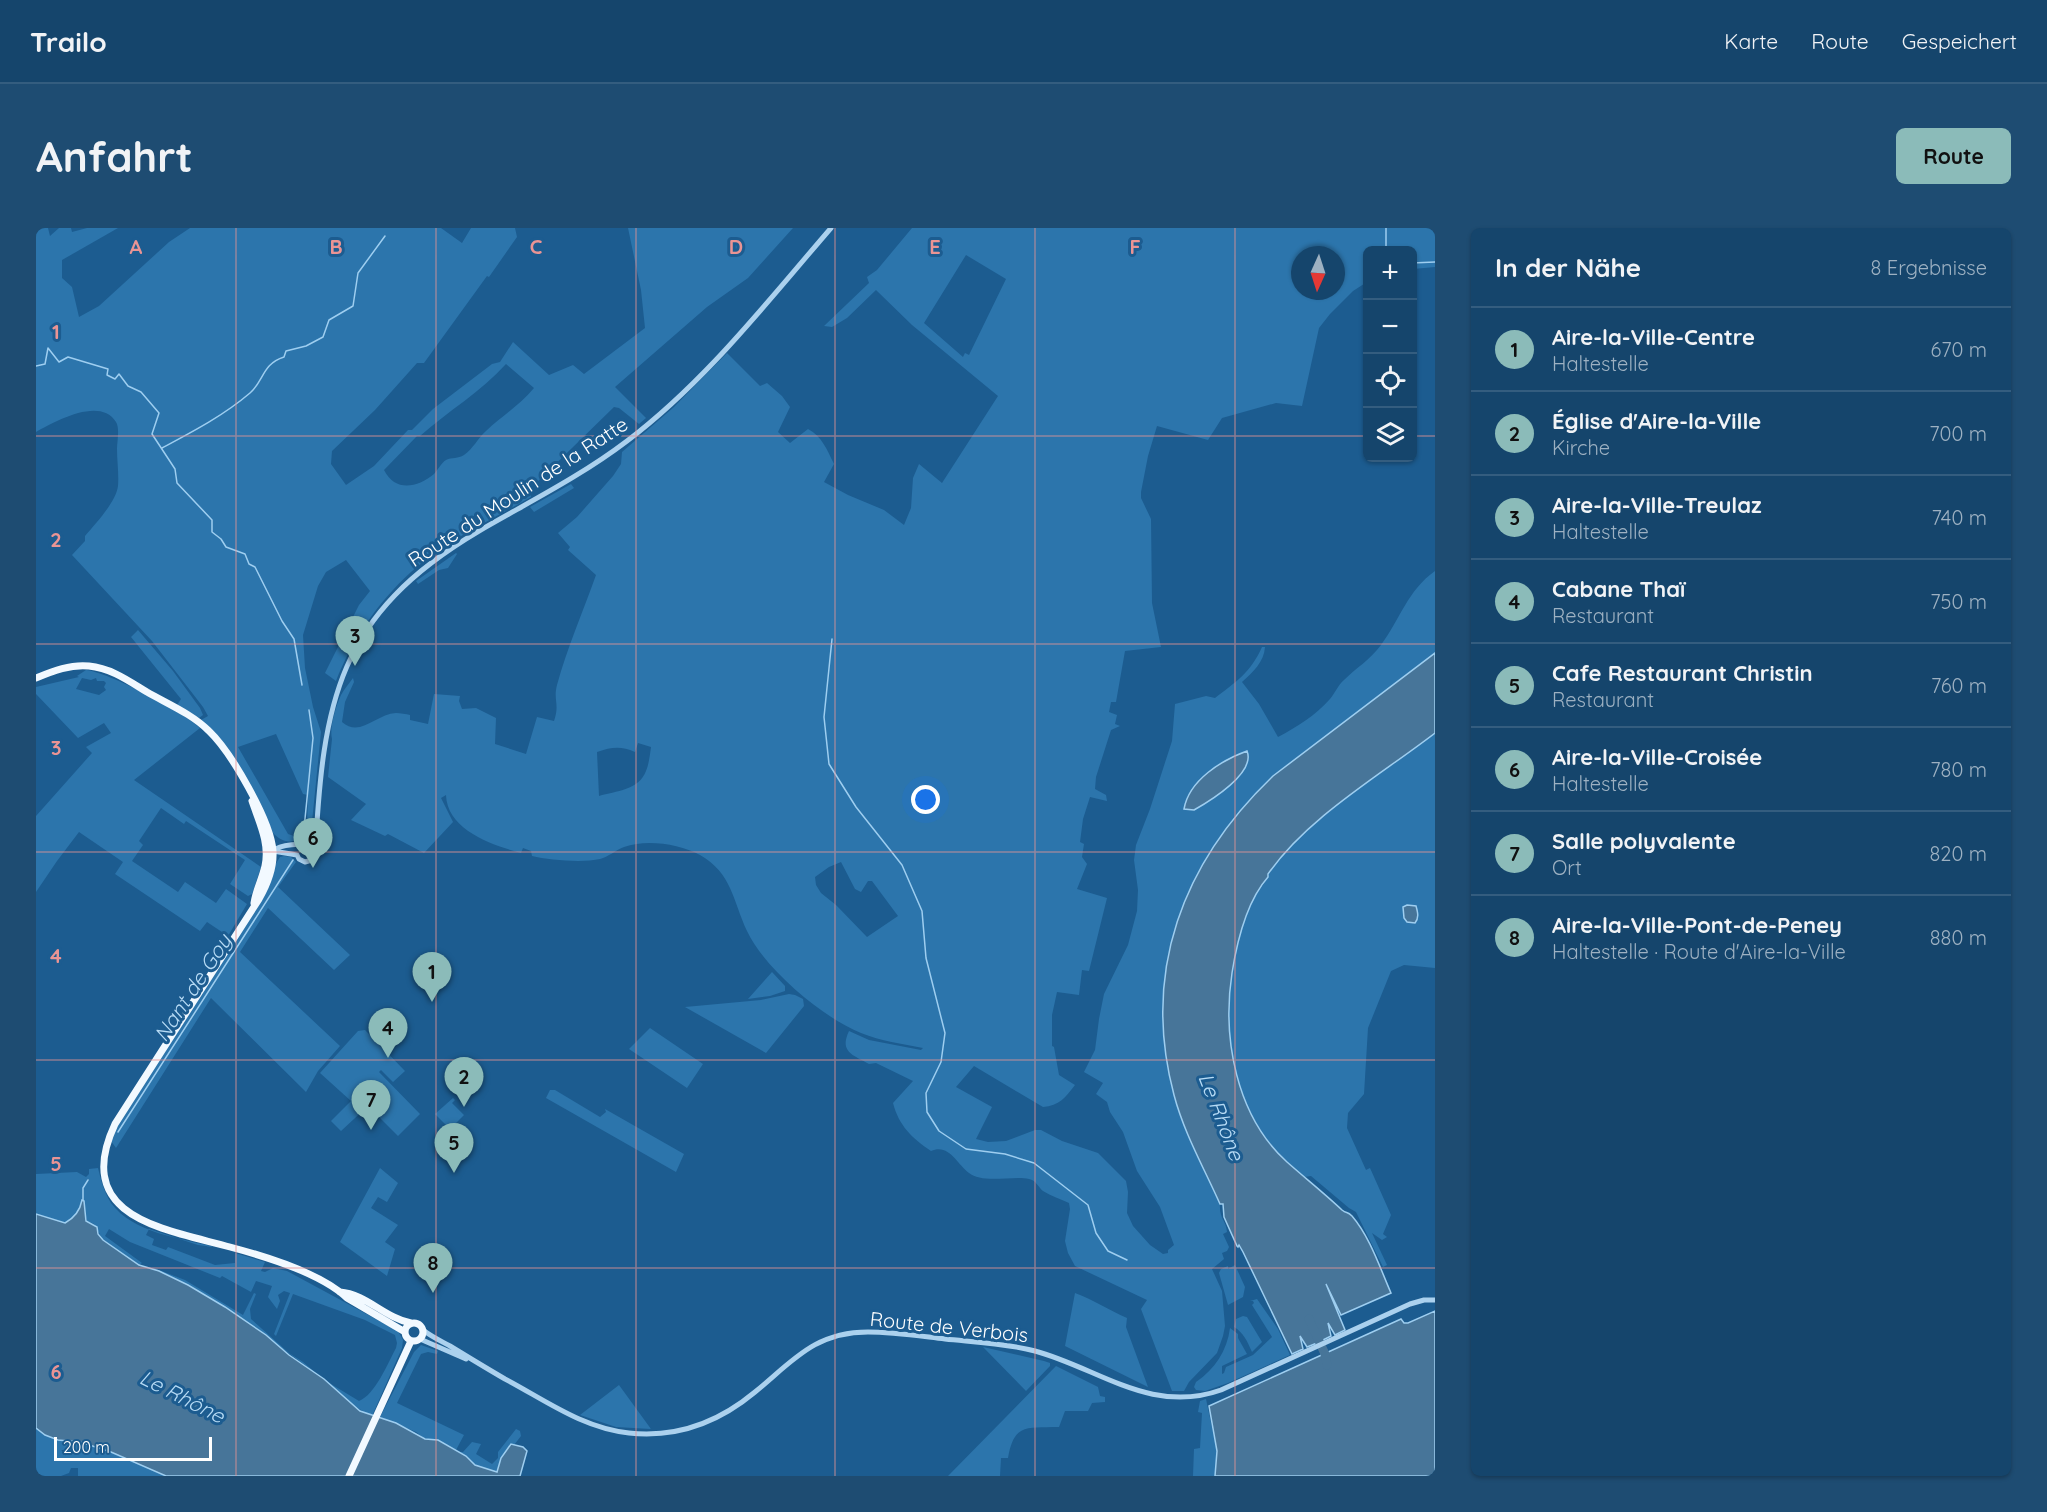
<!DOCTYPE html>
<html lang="de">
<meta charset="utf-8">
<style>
body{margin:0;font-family:Quicksand,sans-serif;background:#1e4c72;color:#f1f3f6}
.controls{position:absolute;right:18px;top:18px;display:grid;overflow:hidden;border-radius:9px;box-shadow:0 2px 4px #0004}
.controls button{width:54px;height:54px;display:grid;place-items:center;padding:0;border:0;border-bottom:2px solid #345d7f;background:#15456c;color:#f1f3f6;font:30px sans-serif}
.compass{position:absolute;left:1255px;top:18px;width:54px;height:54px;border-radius:50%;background:#15456c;box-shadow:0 2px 4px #0004;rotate:183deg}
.scale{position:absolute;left:18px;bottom:15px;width:158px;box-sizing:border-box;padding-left:6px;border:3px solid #fff;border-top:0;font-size:16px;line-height:21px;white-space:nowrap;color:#fff;-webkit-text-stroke:4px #1c5c90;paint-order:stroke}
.you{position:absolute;left:890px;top:572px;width:21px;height:21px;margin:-15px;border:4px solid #fff;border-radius:50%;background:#1a73e8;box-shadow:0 0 0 9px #1a73e833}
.badge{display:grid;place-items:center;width:39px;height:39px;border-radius:50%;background:#8bbbb9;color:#111;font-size:20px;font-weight:700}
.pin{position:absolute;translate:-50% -50px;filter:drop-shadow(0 2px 3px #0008)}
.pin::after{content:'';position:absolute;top:32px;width:21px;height:18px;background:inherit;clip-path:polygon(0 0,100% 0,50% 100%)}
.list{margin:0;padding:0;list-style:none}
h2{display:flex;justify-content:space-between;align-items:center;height:78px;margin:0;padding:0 24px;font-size:26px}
h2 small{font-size:20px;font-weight:400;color:#9db1c2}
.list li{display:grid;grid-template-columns:39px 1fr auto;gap:18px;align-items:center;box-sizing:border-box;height:84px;padding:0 24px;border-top:2px solid #345d7f}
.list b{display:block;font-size:22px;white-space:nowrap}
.list p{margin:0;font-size:20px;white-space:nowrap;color:#9db1c2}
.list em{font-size:20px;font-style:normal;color:#9db1c2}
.icon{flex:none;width:33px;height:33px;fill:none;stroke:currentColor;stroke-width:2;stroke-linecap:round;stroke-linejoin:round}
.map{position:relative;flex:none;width:1399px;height:1248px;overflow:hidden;border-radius:9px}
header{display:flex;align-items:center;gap:36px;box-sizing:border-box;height:84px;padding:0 30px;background:#15456c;border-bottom:2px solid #345d7f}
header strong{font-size:28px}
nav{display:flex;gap:33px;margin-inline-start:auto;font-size:21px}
.intro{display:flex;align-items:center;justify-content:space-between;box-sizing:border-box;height:144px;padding:0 36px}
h1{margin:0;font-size:42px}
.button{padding:15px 27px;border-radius:9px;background:#8bbbb9;color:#111;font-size:21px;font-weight:700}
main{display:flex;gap:36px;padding:0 36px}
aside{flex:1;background:#15456c;border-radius:9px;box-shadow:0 2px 4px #0004}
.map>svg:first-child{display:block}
.green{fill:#2c75ac;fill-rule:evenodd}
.water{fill:#477599;stroke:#9ecef0;stroke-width:1.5}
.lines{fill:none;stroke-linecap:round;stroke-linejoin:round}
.stream{stroke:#9ecef0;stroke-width:1.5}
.river{stroke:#477599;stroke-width:9}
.minor{stroke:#abd1ee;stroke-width:5}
.major{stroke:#f2f9ff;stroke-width:7}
.grid{fill:none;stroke:#ea9494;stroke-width:1.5;stroke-opacity:0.55}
.labels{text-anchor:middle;stroke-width:6;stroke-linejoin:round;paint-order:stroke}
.street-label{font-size:20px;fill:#fff;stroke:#1c5c90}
.water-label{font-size:21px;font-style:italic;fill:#b7dbf5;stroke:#1c5c90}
.grid-label{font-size:20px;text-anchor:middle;font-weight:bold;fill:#ea9494;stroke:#1c5c90;stroke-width:6;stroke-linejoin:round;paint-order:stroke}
</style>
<header>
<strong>Trailo</strong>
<nav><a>Karte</a><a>Route</a><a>Gespeichert</a></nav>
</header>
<div class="intro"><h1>Anfahrt</h1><a class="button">Route</a></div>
<main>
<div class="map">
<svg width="1399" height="1248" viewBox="0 0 1399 1248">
<rect width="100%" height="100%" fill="#1c5c90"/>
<path class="green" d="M0,0H12L14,8L23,0H35L36,4L51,0H82L26,32V50L36,59L43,89L63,78L133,14L154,0H405L426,15L435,0H479L481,9L453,49L451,48L388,135H381L339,182L296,223L295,236L310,257L338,238L372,202H376L397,181L456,136L464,134L477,114L513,147L537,137L548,146L609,100L605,62L592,0H757L712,50L671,79L579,159L610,190L603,196L583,180L578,179L494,261L495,269C455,292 409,313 375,344C342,374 316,412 300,453L289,445L323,377L334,363L310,332L290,344L282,358L267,407L269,440L277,479L285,504L275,604L267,611L264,607L265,597H271L272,567L267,566L240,506L202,519L252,606L261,609L260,612C251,616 243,611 237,605C216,566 200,521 165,492L172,488L167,479L116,413L36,327L49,313V308C60,295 80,274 82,258C83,246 81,233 81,221C81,214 84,200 80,194C64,168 18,194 0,204ZM470,136L498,160C484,177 466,188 450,203C442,210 437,221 428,227C422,231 416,229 410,232C405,235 402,242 398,246C381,260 359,264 348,242L381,208H384C412,183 445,164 470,136Z
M876,0H1399V39L1377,41L1376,22H1332L1331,54L1317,63L1294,86L1283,100L1266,178L1240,175L1186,190L1172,212L1121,198L1112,228L1105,264V270L1115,291L1116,375L1125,419L1089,423L1080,474H1075L1073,484L1081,487L1079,496L1084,498L1075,502L1060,549L1059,561L1070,567L1071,573L1054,569L1047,591L1044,614L1048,616L1046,629L1051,636L1041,661L1071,670L1053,743L1046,742L1043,767L1021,764L1016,787V818L1018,819L1023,847L1039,857C1030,869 1023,878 1007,879L938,838L920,859L956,879L940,911L952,914L970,913L999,902H1005L1026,913L1062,925L1090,953L1092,964L1091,985L1097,998L1114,1017L1127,1026L1132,1025V1022L1138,1017L1124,979L1101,943L1087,904L1074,884L1071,874L1060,866L1067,855L1048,844L1059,822L1063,791L1068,766L1092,717L1101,683L1102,662L1098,632L1100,617L1114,581L1136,513L1139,476L1170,468L1179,470C1200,454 1215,444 1226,419H1229C1228,434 1217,444 1206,454L1223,476L1242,509C1261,499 1280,487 1294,471C1299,465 1302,457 1308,452C1320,440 1334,432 1345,417C1364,391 1372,362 1399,343V425L1237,548C1146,635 1104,747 1139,871C1150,908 1169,941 1184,976C1183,991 1190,992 1191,1004L1187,1006L1193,1019L1191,1023L1186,1025L1188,1031L1176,1041L1186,1063L1189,1098L1187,1108L1181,1125L1153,1154L1148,1163H1136L1105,1081L1111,1072L1039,1038L1032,1025L1029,1013L1034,981L1033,975C1025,971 1015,968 1007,963C1002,959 1000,952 993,951C979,947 946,956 933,945C921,936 913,915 895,923C876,910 863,898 857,875L877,853L840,835L833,836C817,827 803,824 813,803L833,812L885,822L887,820C866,816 845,813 825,805C787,790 728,740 711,703C697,673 696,645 664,627C643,616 611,611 588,619C580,622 572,629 564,631C546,635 513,632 496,628L495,623L487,620L485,625C456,617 411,602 410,567L405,570L417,594L388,625L352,606L349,608L315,592L330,576L292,549L296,511C293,500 300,478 305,467C308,461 313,456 317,450L318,454L309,474L306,494C324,510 340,486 360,485C364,485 370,486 374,487V492L392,496L398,466L424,468L423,473L426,481L440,480L460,490L459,516L490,526L501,489L518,493C524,476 517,472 521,457C531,420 547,384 560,347L532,322L534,319L522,305L541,289L577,248L585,236L586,224L638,179L691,125L724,158L731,155L746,168L754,179L742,204L754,215L772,201C786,208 791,222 798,236L788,254L812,267L848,282L868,297L875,280L877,250L883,236L906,255L962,168L876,97L840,62L811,90L796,99L788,98L833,55L831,49L841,42ZM930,27L970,51L933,127L929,125L927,129L888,95ZM1264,27H1300V63H1264ZM602,515L615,519C614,526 613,536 610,543C603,562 580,563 563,568L561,524C576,519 585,518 599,524ZM805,634L819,661L825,664L832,653H836L862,688L831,709L800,677L785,665L780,657L779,649L793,639Z
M535,256L538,260L498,284L494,279Z
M420,325L421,326L412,340L403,342L382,356L380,353Z
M102,402L137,443L164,480L167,487L163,490L141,477L145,471L95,409Z
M50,442C72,444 148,484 164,500L98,552L225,639L216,666L212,668L194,656L209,632L150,593L148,596L125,580L103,613L107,617L96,633L142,664L149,654L180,675L190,661L211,676L192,708L171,694L164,703L79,646L87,634L43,604L21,633L0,664V588L56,525L50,519L75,505L68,495L42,510L0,466V459L43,449L41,448ZM46,450L55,452L60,450L61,453H68L70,455L68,459L70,462L63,467L40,461Z
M1399,505V740L1368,737L1355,743L1332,800L1328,866L1312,885L1311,900L1330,942L1334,940L1355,987L1347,1006L1351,1009L1346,1012L1336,1005L1351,1037L1347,1039L1320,984L1313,980L1275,948L1268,949C1248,932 1231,915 1218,891C1181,825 1187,738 1217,671C1221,664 1228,657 1232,649C1233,646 1234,644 1235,641C1279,585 1343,548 1399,505Z
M248,628L255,629L260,634L242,659L314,727L298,742L232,680L204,724L304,818L282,843L270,864L175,770L80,920L75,913L81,898L214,690L239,637L244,629Z
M736,744L749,758V763L734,768L712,771Z
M753,766L759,767L767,771L768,778L730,825L649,779L725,772Z
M614,800L667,836L651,860L593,821Z
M329,802L369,843L357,854L345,842L343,844L384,886L362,908L332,878L305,903L295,893L315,873L284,845L322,803Z
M514,862H519L564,889L570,884L569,881L648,926L640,944L510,870Z
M417,870L419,872L416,875L428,887L414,901L399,886Z
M62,940C65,952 68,964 75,975C97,1005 144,1010 178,1019L162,1017L113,1001L110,1007L118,1011L116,1017L130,1022L132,1019L179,1037L199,1035V1025L229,1034L225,1043L229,1044L237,1040L251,1043L362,1103L367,1112L366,1120L336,1188C317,1180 306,1165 290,1153L323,1173C339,1167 352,1135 360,1120L361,1115L359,1107L329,1092L257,1066L240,1108L238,1106L254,1065L248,1063L242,1067L244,1073L241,1081L232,1069L236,1058L220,1053L215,1064L186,1048L184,1050L94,1014L73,1001L69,1008L106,1035L103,1037L67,1012L58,996L51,993L46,973C44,983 38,990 29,995L0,986V946L41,944L50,949L53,946V941Z
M344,940L362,955L351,974L342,969L335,980L362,997L349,1014L359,1021L351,1048L304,1014Z
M1199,1037L1209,1059L1207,1069L1192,1077L1183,1045L1185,1041L1192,1038V1041Z
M115,1039L149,1052L207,1087L218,1065L220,1066L214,1081L215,1091L253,1125L267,1134L280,1145L189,1079L152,1057Z
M1039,1065C1058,1072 1073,1082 1091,1090L1090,1099L1112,1159L1029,1118Z
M1221,1071L1242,1101L1254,1127L1192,1155L1169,1163L1160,1162L1158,1159L1160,1154C1179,1141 1191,1123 1194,1100L1202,1106V1110L1211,1126L1186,1138V1146L1188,1145L1190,1139L1217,1127L1236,1109L1216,1077L1218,1075L1217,1073H1214Z
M1207,1088L1211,1089L1226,1114L1216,1124C1211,1113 1208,1105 1198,1099L1200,1091Z
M385,1117L402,1123L401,1126L392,1124L385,1126L361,1175L428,1207L420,1222L402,1212L389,1211L380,1204L344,1189L378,1124Z
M947,1119L1008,1133L1014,1135V1138L990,1163Z
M1020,1138L1062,1159L1064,1168L1069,1169V1174L1056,1175L1052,1183H1029L1023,1199C992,1200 978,1194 972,1230H965L964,1248H912Z
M583,1157L615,1201L580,1199L544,1187Z
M1170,1171L1181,1223L1179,1248H1157L1158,1221L1164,1220L1166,1185L1162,1184L1164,1173Z
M0,1176L23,1212C61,1217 95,1230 130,1248H42V1240H35L33,1245L25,1248H0Z
M480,1201L484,1203L485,1208L478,1217L475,1216L462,1245L439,1237L424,1224H427L436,1214L445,1216L440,1226L456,1236L462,1230V1224Z"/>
<path class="water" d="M1399,425V505C1343,548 1272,589 1232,646V649C1211,673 1201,713 1196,745C1186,810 1200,888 1251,934C1269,950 1288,965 1306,982C1311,986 1311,983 1316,988C1334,1009 1344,1040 1355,1065L1305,1087L1290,1056L1309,1102L1299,1107L1292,1095L1295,1108L1285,1113L1278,1102L1281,1115L1271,1119L1264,1108L1267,1121L1256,1126L1207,1024L1203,1017L1202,1019L1201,1018L1188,989L1187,976H1184C1168,940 1148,905 1138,867C1105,743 1147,634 1237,548Z
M1211,523C1220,545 1174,573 1158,582L1148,581C1153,552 1186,532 1211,523Z
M1371,677L1380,678C1382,685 1383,690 1379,695L1371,694L1368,690L1367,679Z
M46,972L48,973L50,993L61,999L62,1006L67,1012L103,1037L123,1043L152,1057L189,1079L230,1107L253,1127L288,1151L324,1183L360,1195L389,1211L402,1212L430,1228L439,1237L461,1244L465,1230L475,1216L487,1219L491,1223L484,1248H130L75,1224L44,1214L22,1212L9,1207L0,1200V986L29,995C38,990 44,983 46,972Z
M1399,1083V1248H1179L1181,1223L1173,1178L1365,1091L1368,1095H1372Z"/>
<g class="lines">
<path class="stream" d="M1350,22V0
M1376,35L1399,34
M0,138L9,136L12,120L23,134L32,129L72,141L71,147L79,151L83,146L92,158L105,164L123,185L116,206L139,241L141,255L176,292V304L185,311L190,319L209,326L213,336L219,339L246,393L258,411L266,457
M126,220C156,204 187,188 214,165C228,153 226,136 248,129L250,123L270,118L287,109L293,92L317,78L322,45L349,8
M796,411L788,489L793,536L820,579L866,637L886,683L890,730L909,805L905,834L890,865L891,884L903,903L930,921L969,926L998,935L1052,977L1060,1005L1072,1023L1091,1032
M267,611L277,510L273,482
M82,904L257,632
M47,972V960L52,952"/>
<path class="river" d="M1273,1091L1289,1126L1291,1137"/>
<path class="minor" d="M237,623C244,616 267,615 276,618L279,624
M237,623L261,627
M261,627L263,631L269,634L276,632L279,628C287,473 301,387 443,303C493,274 545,248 591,213C669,154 731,74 795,0
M387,1102C396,1109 405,1113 414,1118C432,1129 450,1140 469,1151C509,1172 546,1200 593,1205C640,1210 683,1194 719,1164C756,1134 778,1104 832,1104C857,1104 883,1108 909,1111C938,1114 969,1115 999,1123C1062,1140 1115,1187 1185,1162L1374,1076L1388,1072H1399
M384,1111L430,1131"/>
<path class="major" d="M0,450C17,443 35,436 53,438C75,440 93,453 111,464C132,476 156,486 173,503C195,524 235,593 237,623C238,640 231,657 223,671L79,896C35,990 129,1001 194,1019C228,1028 285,1045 311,1070L369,1104
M216,573C223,594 234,615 229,638C226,651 220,662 218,675
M304,1064C330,1066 349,1090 375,1095
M369 1104a9 9 0 1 1 18 0a9 9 0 1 1-18 0Z
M313,1248L375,1113"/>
</g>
<path class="grid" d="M200,0V1248M400,0V1248M600,0V1248M799,0V1248M999,0V1248M1199,0V1248M0,208H1332M1376,208H1399M0,416H1399M0,624H1399M0,832H1399M0,1040H1399"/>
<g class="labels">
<g class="street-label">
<text transform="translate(482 264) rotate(-33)" y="7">Route du Moulin de la Ratte</text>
<text transform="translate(913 1099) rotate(6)" y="7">Route de Verbois</text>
</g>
<g class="water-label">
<text transform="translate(157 760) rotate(-57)" y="7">Nant de Goy</text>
<text transform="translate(1185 889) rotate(69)" y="7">Le Rhône</text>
<text transform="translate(146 1169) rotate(27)" y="7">Le Rhône</text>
</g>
</g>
<g class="grid-label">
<text x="100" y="26">A</text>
<text x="300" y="26">B</text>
<text x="500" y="26">C</text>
<text x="700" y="26">D</text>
<text x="899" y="26">E</text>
<text x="1099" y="26">F</text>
<text x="20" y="111">1</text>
<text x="20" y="319">2</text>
<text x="20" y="527">3</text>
<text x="20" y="735">4</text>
<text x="20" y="943">5</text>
<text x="20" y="1151">6</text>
</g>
</svg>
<div class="controls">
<button>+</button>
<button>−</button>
<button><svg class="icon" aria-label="locate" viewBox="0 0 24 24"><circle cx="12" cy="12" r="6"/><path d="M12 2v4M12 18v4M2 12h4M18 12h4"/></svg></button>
<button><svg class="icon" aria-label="layers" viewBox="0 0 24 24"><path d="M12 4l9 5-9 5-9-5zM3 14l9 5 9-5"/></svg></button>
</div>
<svg class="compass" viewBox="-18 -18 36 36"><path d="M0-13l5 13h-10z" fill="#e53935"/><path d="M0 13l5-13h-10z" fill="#9db1c2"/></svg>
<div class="scale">200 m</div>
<div class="you"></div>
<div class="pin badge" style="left:396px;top:774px">1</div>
<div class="pin badge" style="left:428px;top:879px">2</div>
<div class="pin badge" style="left:319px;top:438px">3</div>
<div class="pin badge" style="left:352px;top:830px">4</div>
<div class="pin badge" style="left:418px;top:945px">5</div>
<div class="pin badge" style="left:277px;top:640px">6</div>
<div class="pin badge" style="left:335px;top:902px">7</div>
<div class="pin badge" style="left:397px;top:1065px">8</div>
</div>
<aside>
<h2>In der Nähe<small>8 Ergebnisse</small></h2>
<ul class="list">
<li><span class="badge">1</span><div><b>Aire-la-Ville-Centre</b><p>Haltestelle</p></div><em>670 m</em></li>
<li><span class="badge">2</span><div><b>Église d'Aire-la-Ville</b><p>Kirche</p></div><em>700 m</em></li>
<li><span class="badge">3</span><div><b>Aire-la-Ville-Treulaz</b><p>Haltestelle</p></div><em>740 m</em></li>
<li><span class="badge">4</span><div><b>Cabane Thaï</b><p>Restaurant</p></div><em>750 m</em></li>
<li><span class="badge">5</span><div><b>Cafe Restaurant Christin</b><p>Restaurant</p></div><em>760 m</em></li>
<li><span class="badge">6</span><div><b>Aire-la-Ville-Croisée</b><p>Haltestelle</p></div><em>780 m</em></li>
<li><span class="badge">7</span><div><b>Salle polyvalente</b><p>Ort</p></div><em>820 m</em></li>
<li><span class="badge">8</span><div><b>Aire-la-Ville-Pont-de-Peney</b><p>Haltestelle · Route d'Aire-la-Ville</p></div><em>880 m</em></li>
</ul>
</aside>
</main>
